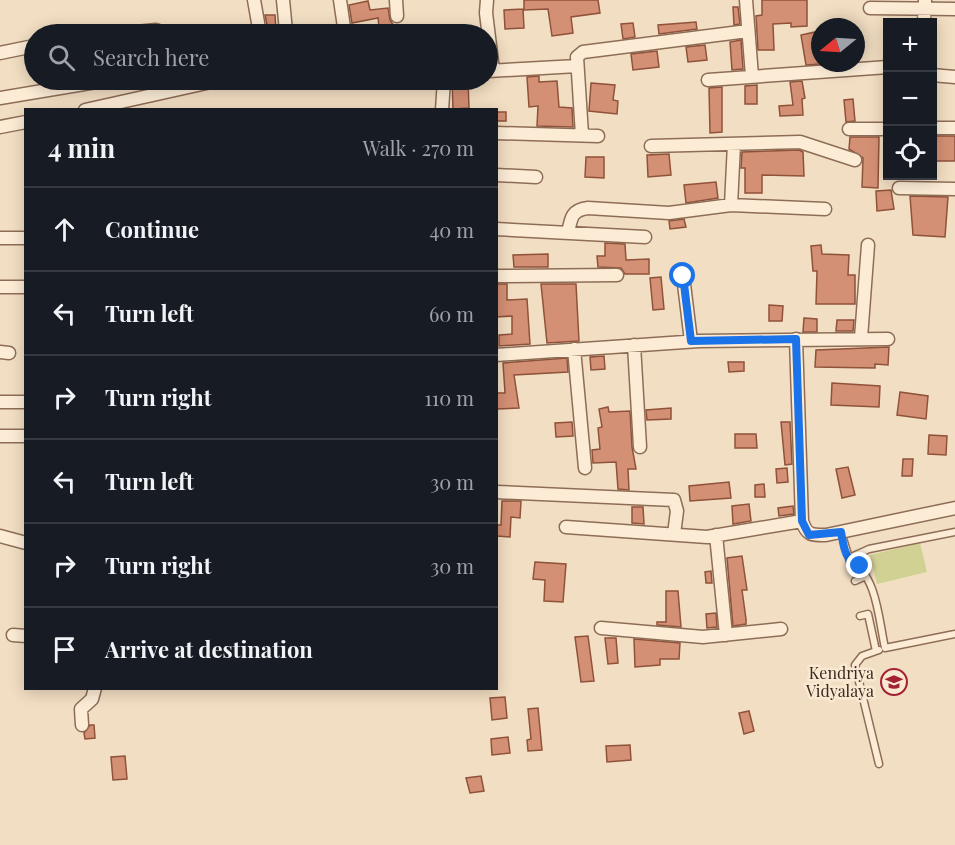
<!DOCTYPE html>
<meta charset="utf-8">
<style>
body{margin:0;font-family:"Playfair Display",serif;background:#242831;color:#f1f3f6}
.controls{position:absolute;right:18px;top:18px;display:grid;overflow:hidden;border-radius:0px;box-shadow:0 3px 15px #0003}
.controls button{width:54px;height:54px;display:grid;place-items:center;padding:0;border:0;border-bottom:2px solid #363941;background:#171b24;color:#f1f3f6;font:30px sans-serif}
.compass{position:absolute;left:811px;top:18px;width:54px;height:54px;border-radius:50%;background:#171b24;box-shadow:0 3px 15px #0003;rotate:252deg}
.stop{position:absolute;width:18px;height:18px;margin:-14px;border:4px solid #1a73e8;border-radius:50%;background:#fff}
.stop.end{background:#1a73e8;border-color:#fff;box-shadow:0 2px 6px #0008}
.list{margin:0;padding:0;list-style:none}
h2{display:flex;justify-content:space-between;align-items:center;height:78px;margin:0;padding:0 24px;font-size:26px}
h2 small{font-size:20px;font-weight:400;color:#9ea1a6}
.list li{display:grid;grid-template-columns:39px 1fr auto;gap:18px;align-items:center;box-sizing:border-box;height:84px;padding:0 24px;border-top:2px solid #363941}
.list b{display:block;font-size:22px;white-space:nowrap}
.list em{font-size:20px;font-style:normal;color:#9ea1a6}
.icon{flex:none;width:33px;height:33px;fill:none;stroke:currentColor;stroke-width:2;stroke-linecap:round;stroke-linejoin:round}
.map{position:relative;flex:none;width:955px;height:845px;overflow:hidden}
.search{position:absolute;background:#171b24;box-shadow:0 3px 15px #0003;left:24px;top:24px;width:474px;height:66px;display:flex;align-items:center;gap:15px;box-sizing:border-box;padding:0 21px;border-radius:33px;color:#9ea1a6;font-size:22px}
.panel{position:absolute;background:#171b24;box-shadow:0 3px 15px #0003;left:24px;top:108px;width:474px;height:582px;border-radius:0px}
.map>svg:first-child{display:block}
.green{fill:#d1d194}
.building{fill:#d49074;stroke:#8f523a;stroke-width:1.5}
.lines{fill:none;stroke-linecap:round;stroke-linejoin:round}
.lane-casing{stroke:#8e6d57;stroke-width:9}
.street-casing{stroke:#8e6d57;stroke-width:15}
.lane{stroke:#fcecd6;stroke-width:6}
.street{stroke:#fcecd6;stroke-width:12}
.route{stroke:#1a73e8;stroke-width:8}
.labels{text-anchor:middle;stroke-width:5;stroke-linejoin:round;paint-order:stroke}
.poi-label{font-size:16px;fill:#3c281d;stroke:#f9e9d2;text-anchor:end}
</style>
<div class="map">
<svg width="955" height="845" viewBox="0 0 955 845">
<rect width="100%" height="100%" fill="#f2dec2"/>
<path class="green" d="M920,543L927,572L877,584L870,555Z"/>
<path class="building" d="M524,0H598L600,13L571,17L573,33L552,36L548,9L524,10Z
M762,0H807V26L791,27V23L773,24L774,50H758L756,16L762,15Z
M368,1L370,10L388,8L390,20L394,26L379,27L378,18L352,23L349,5Z
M733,7H738L740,24L734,25Z
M523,9L524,28L505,29L504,10Z
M265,15H275L276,30H268Z
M696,22L697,29L659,34L658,25Z
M633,23L635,37L623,39L621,24Z
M815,32L820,64L806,65L801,35Z
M741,40L743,69L732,70L730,42Z
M705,45L707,60L688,62L686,47Z
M657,51L659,67L633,70L631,54Z
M539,76V82L557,81L559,107L572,108L573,127L537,126L538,106L529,107L527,77Z
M452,80H468L469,108L453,109Z
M802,81L805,98L802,99L803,115L780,116L779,106L793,105L790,82Z
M591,83L615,85L613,100L618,101L617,114L589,111Z
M757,85V104H745V86Z
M722,87V132L710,133L709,88Z
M853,99L855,121L846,122L844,100Z
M496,112H506V121H496Z
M933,136H955V161H933Z
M850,137H879L878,188L862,187L863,158L849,149Z
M799,150L803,152L804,176L762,175V193H745V168H741L742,152Z
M669,154L671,175L648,177L647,155Z
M586,157H604V178L585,177Z
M716,182L718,198L686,203L684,185Z
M891,190L894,209L877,211L876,191Z
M910,196L948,197L945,237L913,235Z
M684,219L686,227L670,229L669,221Z
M605,243L625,244L626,260L649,259V274H625L621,268L598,267L597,256H605Z
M821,245L822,254L849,255L848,275H855V304H816L817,271H813L811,246Z
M548,254V267H514L513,255Z
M661,277L664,309L653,310L650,278Z
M496,284H507V300L527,299L530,344L499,346V335L512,334V316L496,317Z
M541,284H576L579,341L547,343Z
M769,305L783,306L782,321H769Z
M804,318L817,319V332H803Z
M837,320H854L853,331H836Z
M889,347L888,365L875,364V368L815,367L816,350Z
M604,356L605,369L591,370L590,357Z
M567,358L568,372L514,375L519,408L496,409V393H505L503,363Z
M728,362H744V371L729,372Z
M832,383L880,386L879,407L831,405Z
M900,392L928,396L926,419L897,415Z
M608,407L609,412L630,411L632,447L636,469H628L629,490L618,489L616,462L593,463L592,450L600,449L598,428L602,427L599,409Z
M671,408V419L647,420L646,410Z
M572,422L573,436L556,437L555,423Z
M781,422H790L792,464L785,465Z
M735,434H756L757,448H735Z
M929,435L947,436L946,455L928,454Z
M903,459H913L912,476H902Z
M848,467L855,495L842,498L836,469Z
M787,468L788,482L777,483L776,469Z
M729,482L731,498L690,501L689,486Z
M764,484L765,497H755V485Z
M502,501H521L520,518L511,517L510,537L497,536V525H501Z
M749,504L751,521L733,524L732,506Z
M793,506L794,514L779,516L778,508Z
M632,507H643L644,524L632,523Z
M742,556L747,590H742L746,619V624L733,626L727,558Z
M535,562L566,564L563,602L544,601L545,580L533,579Z
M711,571L712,583H706L705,572Z
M666,591H678L681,627L657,625V622H666Z
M716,613L717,627L707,628L706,614Z
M588,636L594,681L581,682L575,637Z
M605,638H616L618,663L608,664Z
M634,639L680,643L679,659H660V665L635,667Z
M505,697L507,718L492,720L490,698Z
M538,708L542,750L528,751L527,740L531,739L528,709Z
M749,711L754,731L744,734L739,713Z
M90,725H94L95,738L85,739L84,733Z
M508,737L510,753L492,755L491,739Z
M630,745L631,760L607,762L606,746Z
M125,756L127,779L113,780L111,757Z
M481,776L484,791L470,793L466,778Z"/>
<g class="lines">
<defs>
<path id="lane" d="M841,532L849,558
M955,532L869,549L849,558L850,562C877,573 879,622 885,648L955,634
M855,581L866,576
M860,616L868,614L876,651L879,650
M876,651L862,656L855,665L879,764"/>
<path id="street" d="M254,0L260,34
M283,0L286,31L289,34
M340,0L345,34
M396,0L397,16
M487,0L486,13L493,70
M746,0L752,76
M870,8L955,9
M924,22L925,0
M116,34L156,30L168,34
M319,34L344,32
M0,53L34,46
M488,71L577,66
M932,75L955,77
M708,80L888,67
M0,98L108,80
M85,110L220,80
M442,110L444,80
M0,127L26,122
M932,128H955
M849,129H888
M496,133L598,136
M582,135L577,57L583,52L748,31
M651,146L800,142L855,160
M496,175L536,177
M899,188L955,189
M731,205L734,144
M496,229L645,237
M568,233C571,217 572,210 588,208L669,213L731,205L825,209
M0,238H26
M496,276L617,275
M683,276L691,341
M0,287H26
M861,338L868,245
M796,339L802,521C807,536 812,535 826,535L955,508
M634,345L640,447
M574,349L585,468
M0,352L9,353
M496,355L699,341L888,339
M0,402H26
M0,436H26
M496,492L674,500L677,511L674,534
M566,527L707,537L802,521
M716,535L726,635
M0,536L26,543
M601,628L703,637L781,629
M13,635L26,636
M82,725L81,709L92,699L95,688"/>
</defs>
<use href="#lane" class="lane-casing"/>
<use href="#street" class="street-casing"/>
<use href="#lane" class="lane"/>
<use href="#street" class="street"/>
</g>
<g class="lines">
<path class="route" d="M683,276L691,341L796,339L802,521L809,535L841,532C844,547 844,560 860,566"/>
</g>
<defs>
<symbol id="school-ring" viewBox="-11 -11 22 22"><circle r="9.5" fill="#f9e9d2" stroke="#a32132" stroke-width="1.5"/><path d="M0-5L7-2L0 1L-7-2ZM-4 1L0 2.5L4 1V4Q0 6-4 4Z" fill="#a32132"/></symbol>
</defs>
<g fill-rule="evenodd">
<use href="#school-ring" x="879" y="667" width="30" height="30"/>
</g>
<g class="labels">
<g class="poi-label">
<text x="874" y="679">Kendriya<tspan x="874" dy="18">Vidyalaya</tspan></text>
</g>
</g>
</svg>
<div class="controls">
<button>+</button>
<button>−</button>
<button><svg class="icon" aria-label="locate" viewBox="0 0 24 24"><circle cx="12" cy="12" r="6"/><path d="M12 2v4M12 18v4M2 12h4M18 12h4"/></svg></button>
</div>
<svg class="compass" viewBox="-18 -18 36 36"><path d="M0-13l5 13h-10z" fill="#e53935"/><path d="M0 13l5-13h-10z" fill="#9ea1a6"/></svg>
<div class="stop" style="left:683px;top:276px"></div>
<div class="stop end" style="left:860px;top:566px"></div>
<div class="search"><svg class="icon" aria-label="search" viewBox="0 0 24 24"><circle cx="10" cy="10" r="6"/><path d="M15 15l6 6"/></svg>Search here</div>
<section class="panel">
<h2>4 min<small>Walk · 270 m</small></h2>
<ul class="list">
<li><svg class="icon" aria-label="ahead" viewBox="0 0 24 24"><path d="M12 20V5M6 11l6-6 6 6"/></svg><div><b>Continue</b></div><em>40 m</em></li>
<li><svg class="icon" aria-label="left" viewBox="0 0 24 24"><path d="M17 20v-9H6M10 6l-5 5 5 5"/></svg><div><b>Turn left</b></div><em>60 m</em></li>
<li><svg class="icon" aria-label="right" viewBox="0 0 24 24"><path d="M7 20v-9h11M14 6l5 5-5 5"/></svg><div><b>Turn right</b></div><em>110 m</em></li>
<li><svg class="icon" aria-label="left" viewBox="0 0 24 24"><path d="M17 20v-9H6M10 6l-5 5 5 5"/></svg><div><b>Turn left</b></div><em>30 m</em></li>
<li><svg class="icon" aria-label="right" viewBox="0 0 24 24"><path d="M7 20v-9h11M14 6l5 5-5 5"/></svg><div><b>Turn right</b></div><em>30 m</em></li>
<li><svg class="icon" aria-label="arrive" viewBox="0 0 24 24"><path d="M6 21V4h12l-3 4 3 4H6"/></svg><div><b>Arrive at destination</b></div></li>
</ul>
</section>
</div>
